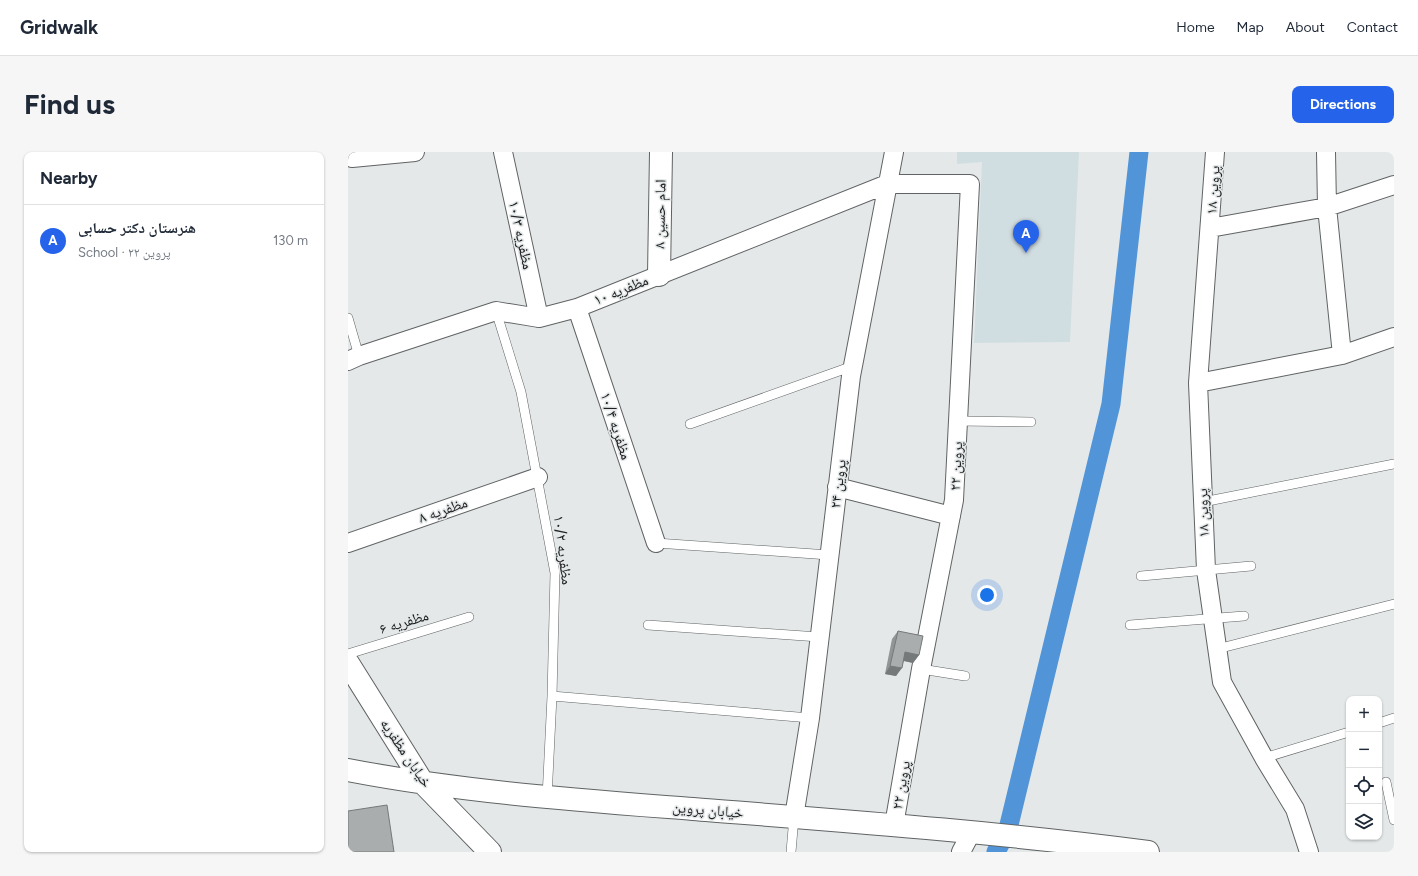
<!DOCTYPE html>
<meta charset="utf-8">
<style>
body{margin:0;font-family:Figtree,"Noto Naskh Arabic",sans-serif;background:#f6f6f7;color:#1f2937}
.controls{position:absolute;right:12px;bottom:12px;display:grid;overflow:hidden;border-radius:8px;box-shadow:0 1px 3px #0004}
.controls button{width:36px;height:36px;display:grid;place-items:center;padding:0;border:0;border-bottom:1px solid #e0e1e3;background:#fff;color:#1f2937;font:20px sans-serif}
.you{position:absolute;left:639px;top:443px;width:14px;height:14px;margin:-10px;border:3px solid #fff;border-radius:50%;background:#1a73e8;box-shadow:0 0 0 6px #1a73e833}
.badge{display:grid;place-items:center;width:26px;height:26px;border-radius:50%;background:#2563eb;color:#fff;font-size:13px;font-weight:700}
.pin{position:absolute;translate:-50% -33px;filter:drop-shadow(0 1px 2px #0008)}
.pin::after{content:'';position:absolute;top:21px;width:14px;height:12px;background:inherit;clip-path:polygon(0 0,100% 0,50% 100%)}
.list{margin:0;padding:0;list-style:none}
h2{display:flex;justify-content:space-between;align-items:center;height:52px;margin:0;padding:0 16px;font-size:17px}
h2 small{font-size:13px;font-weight:400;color:#747a83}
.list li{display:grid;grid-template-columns:26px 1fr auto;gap:12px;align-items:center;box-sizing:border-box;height:72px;padding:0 16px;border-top:1px solid #e0e1e3}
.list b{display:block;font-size:15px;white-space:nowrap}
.list p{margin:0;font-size:13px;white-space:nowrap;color:#747a83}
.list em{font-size:13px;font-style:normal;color:#747a83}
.icon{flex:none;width:22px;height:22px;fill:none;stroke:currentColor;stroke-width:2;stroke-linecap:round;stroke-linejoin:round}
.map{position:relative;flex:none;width:1046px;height:700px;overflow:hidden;border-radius:8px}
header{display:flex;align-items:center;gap:24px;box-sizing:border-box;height:56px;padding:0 20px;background:#fff;border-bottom:1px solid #e0e1e3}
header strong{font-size:19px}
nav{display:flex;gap:22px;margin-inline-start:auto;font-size:14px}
.intro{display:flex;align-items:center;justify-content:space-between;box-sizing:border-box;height:96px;padding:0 24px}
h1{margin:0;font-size:28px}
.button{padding:10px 18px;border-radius:8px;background:#2563eb;color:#fff;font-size:14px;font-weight:700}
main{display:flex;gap:24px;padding:0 24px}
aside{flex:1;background:#fff;border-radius:8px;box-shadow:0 1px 3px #0004}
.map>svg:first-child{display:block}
.built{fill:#d1dee1}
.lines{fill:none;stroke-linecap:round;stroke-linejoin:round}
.canal{stroke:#5195d8;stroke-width:19}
.service-casing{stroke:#606364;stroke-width:10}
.minor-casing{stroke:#606364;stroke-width:20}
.tertiary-casing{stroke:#606364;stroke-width:24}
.service{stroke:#fff;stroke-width:9}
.minor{stroke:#fff;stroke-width:18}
.tertiary{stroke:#fff;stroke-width:22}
.wall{fill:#919595}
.shaded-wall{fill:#767979}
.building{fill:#a9adad;stroke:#767979}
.labels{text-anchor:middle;stroke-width:3;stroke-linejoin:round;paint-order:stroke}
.street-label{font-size:15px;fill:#212223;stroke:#e4e8e9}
</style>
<header>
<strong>Gridwalk</strong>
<nav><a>Home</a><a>Map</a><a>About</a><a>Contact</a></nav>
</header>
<div class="intro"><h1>Find us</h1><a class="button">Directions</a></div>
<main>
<aside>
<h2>Nearby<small></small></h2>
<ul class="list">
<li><span class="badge">A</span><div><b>هنرستان دکتر حسابی</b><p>School · پروین ۲۲</p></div><em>130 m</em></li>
</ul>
</aside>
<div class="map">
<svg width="1046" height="700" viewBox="0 0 1046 700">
<rect width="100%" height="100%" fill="#e4e8e9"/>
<path class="built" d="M609,0H731L722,190L626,191L634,10L609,12Z"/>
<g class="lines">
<path class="canal" d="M648,700L660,677L763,252L791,0"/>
<defs>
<path id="service" d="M148,159L173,240L207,421L204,544L199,646
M0,166L11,204
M610,269L683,270
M342,272L505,214
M855,350L1046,312
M308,391L481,403
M793,424L903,414
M300,473L471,485
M782,473L896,464
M869,497L1046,452
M0,502L121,465
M573,517L617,524
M204,544L462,566
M1031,571L1046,566
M916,606L1001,580
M1038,630L1046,668
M443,700L446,665"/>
<path id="minor" d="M155,0L191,166
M867,0L850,231L858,418L874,530L916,606L947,657L961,700
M978,0L979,55L994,203
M4,6L67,0
M862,76L979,55L1046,33
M229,156L308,391
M0,209L11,204L148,159L191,166L229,156L539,32H622L606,348L573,517L546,673
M850,231L994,203L1046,185
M489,335L603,364
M0,391L190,325
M446,665L462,566L503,224L546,0
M613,700L623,681"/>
<path id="tertiary" d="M311,123L313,0
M0,511L75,631L142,700
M0,618C114,640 230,648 345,657C497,669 649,680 800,700"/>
</defs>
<use href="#service" class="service-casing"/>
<use href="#minor" class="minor-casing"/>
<use href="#tertiary" class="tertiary-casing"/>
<use href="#service" class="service"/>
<use href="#minor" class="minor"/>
<use href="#tertiary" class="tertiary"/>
</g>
<path class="wall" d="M550,479L571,503L565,511L556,509L548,524L537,522L544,487Z"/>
<path class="shaded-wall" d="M557,500L571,503L565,511L552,508Z
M542,514L554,516L548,524L537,522Z"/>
<path class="building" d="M550,479L575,484L571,503L557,500L554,516L542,514Z
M39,653L46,700H0V659Z"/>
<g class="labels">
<g class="street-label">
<text transform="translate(865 38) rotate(-86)" y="5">پروین ۱۸</text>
<text transform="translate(312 62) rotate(-89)" y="5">امام حسین ۸</text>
<text transform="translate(173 83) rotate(78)" y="5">مظفریه ۱۰/۳</text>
<text transform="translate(273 138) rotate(-22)" y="5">مظفریه ۱۰</text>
<text transform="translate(268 274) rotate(72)" y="5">مظفریه ۱۰/۴</text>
<text transform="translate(608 314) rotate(-87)" y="5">پروین ۲۲</text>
<text transform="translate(490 332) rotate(-83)" y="5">پروین ۲۴</text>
<text transform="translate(95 358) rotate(-19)" y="5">مظفریه ۸</text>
<text transform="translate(855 361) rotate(-92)" y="5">پروین ۱۸</text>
<text transform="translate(215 398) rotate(83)" y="5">مظفریه ۱۰/۲</text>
<text transform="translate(56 470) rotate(-17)" y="5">مظفریه ۶</text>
<text transform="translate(58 601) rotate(56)" y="5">خیابان مظفریه</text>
<text transform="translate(553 633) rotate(-80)" y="5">پروین ۲۲</text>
<text transform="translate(360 658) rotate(5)" y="5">خیابان پروین</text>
</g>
</g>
</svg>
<div class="controls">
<button>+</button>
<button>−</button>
<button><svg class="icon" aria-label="locate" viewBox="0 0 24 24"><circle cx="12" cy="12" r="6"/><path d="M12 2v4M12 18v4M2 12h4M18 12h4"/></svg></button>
<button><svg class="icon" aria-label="layers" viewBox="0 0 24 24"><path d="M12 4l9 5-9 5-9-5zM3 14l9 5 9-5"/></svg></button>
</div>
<div class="you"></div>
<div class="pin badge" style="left:678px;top:101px">A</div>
</div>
</main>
